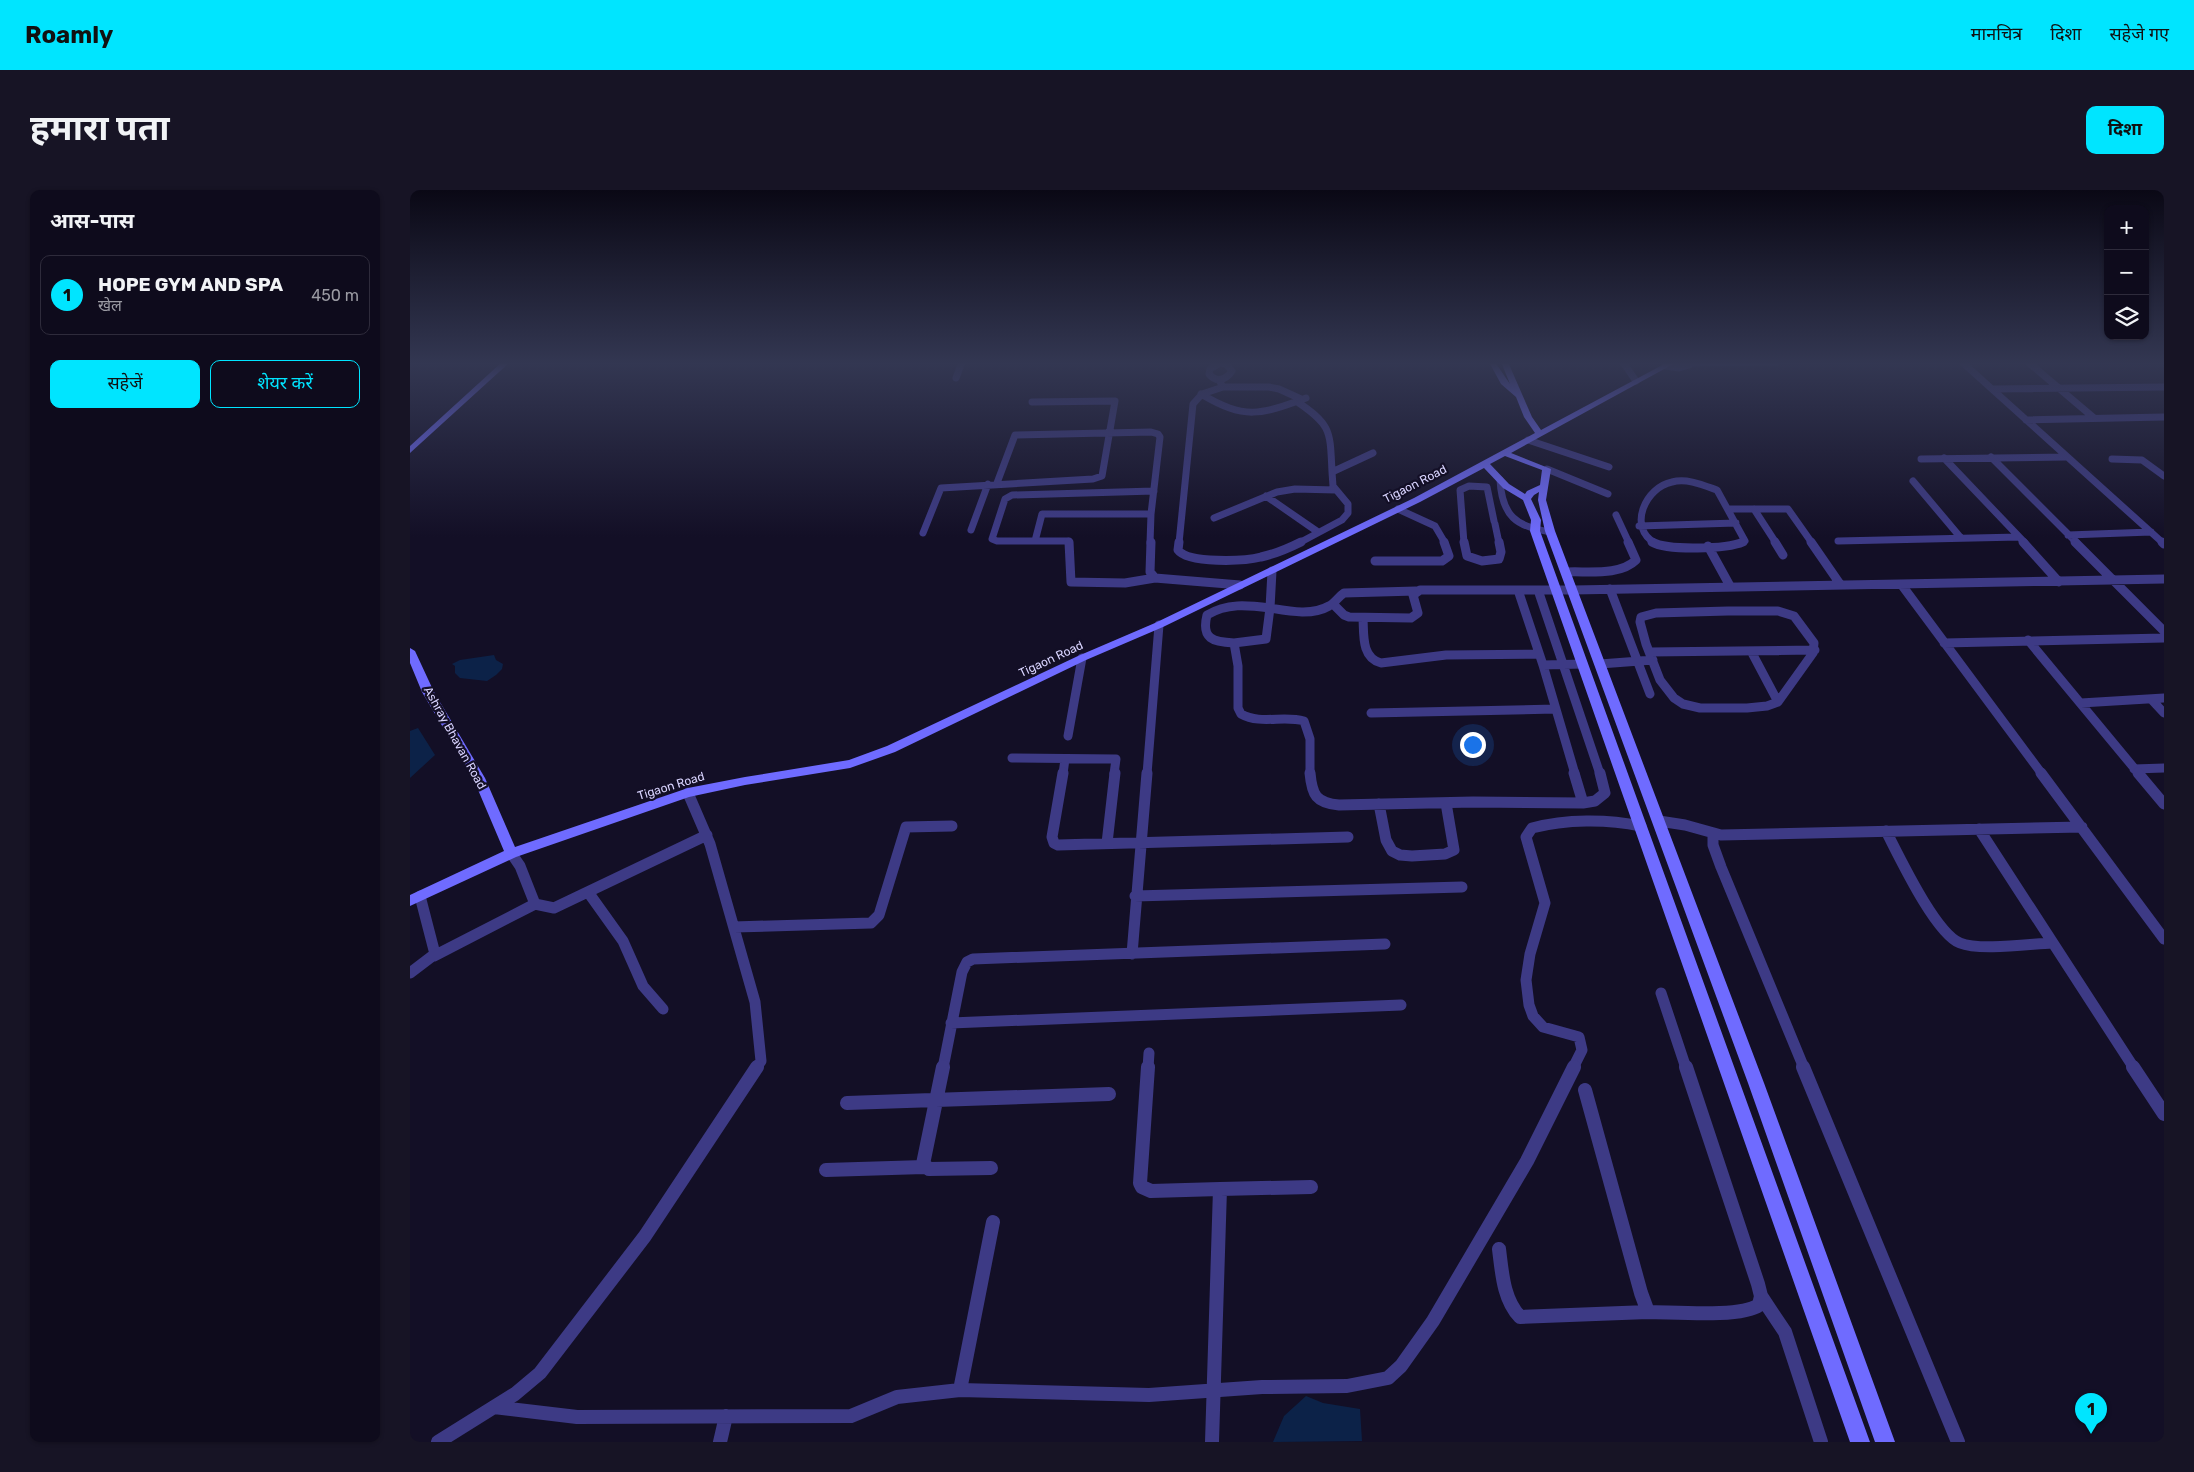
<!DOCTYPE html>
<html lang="hi">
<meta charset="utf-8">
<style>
body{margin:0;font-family:Rubik,"Noto Sans Devanagari",sans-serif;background:#171425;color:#f1f3f6}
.controls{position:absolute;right:15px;top:15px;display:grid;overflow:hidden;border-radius:10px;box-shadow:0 1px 4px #0004}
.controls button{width:45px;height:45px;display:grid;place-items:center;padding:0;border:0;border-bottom:1px solid #2e2b3b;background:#0e0b1c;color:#f1f3f6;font:25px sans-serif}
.you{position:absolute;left:1062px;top:554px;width:18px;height:18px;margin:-12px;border:4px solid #fff;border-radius:50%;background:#1a73e8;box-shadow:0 0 0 8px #1a73e833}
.badge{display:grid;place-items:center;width:32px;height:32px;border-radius:50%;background:#00e5ff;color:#111;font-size:16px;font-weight:700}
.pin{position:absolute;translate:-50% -41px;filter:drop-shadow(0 1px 2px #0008)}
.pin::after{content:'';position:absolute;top:26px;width:18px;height:15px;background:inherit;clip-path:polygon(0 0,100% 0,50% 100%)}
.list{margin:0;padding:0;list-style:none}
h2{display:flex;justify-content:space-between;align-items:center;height:65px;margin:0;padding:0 20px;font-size:21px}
h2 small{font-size:16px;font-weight:400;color:#9b9ba3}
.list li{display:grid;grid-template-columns:32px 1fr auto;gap:15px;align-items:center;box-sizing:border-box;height:80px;margin:0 10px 10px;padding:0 10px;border:1px solid #2e2b3b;border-radius:10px}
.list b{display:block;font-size:19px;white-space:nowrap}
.list p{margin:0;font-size:16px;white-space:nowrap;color:#9b9ba3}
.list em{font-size:16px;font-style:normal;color:#9b9ba3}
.actions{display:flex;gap:10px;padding:15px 20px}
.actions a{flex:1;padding:11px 0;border:1px solid #00e5ff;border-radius:10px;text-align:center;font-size:18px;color:#00e5ff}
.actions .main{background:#00e5ff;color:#111}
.icon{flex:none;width:28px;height:28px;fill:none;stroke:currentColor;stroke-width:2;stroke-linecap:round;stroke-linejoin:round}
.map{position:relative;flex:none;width:1754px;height:1252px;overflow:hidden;border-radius:10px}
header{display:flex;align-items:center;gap:30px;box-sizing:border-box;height:70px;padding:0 25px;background:#00e5ff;color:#111}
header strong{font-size:24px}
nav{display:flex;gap:28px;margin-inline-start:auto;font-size:18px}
.intro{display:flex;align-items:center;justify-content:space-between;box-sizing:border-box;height:120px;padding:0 30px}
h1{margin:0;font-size:35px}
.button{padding:12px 22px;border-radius:10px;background:#00e5ff;color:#111;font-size:18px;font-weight:700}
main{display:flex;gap:30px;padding:0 30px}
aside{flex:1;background:#0e0b1c;border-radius:10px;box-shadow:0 1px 4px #0004}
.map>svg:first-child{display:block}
.water{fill:#0c2248}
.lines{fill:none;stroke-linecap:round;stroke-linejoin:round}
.street-far3{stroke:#3d3a85;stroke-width:7}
.street-far2{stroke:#3d3a85;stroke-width:9}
.street-far1{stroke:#3d3a85;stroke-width:11}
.street{stroke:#3d3a85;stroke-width:14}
.secondary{fill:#6f6bff;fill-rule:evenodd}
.labels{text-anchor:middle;stroke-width:4.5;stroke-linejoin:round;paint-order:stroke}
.street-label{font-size:12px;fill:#d9d4ff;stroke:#130f26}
</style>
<header>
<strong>Roamly</strong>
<nav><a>मानचित्र</a><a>दिशा</a><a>सहेजे गए</a></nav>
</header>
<div class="intro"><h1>हमारा पता</h1><a class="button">दिशा</a></div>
<main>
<aside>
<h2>आस-पास<small></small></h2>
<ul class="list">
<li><span class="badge">1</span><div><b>HOPE GYM AND SPA</b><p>खेल</p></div><em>450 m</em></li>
</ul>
<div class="actions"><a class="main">सहेजें</a><a>शेयर करें</a></div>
</aside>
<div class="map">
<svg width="1754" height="1252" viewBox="0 0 1754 1252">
<rect width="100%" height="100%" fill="#130f26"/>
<path class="water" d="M84,465L86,470L93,474L92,479L86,485L77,491L50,488L45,483V476L42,474L50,470Z
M8,538L25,565L0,588V541Z
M896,1206L913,1213L950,1219L952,1251L863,1252L874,1226Z"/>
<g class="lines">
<path class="street-far3" d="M1213,172L1226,191
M1552,172L1753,353
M1618,172L1684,228
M810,173L816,174L822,181C816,190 806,193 799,184L800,179Z
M1279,173L1366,172
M1255,176L1269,178L1279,175L1277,172
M546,188L552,172
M813,197H859L869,199L891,209
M1584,199L1754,197
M791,204C835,230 850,225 896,208
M886,211C922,235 920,241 922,282
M1616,230L1754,227
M1118,250L1199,277
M1581,267L1667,353
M1534,268L1615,353
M1511,269L1656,267
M1702,269L1732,270L1754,286
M1137,279L1198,304
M1090,290C1092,326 1106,337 1141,342
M1503,291L1551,348
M587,293L605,245L741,242L748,244L750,247L741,324L740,353
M856,306L908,342
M988,319L1025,336L1035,353
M1319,319H1378L1402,353
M1344,319L1366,353
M1206,325L1219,353
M804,328L867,302L885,299L926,300
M1085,334L1089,353
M1229,336L1326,333
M561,340L578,294
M513,343L531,298L683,289L692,286L705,211L622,212
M1658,345L1741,342
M625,351L632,324H741
M1428,351L1609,347
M659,353L658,351H587L582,349L595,309L602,305L744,301
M769,353L783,214L792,204L813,197L809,190
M889,353L932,330L938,323V314L923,296L922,282L963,263
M1054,353L1050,300L1059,296L1077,297L1084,331
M1245,353C1217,337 1236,297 1262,292C1277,288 1293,295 1307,300L1335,351L1331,353"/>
<path class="street-far2" d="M659,352L661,392L715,393L745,388
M741,352L740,382L745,388L830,395
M769,352L768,360C778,374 835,371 851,367C865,364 879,358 891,352
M1054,352L1057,366L1072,371L1089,369L1091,362L1089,352
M1242,352C1258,361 1317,359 1333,352
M1365,352L1373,365
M1401,352L1430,394
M1613,352L1649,392
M1665,352L1754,441
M1752,352L1754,354
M1298,356L1320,396
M965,371H1032L1039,366L1034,352
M862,381L860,418C837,415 817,413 797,425C791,449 803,452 824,453L828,476V518L831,524C851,535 873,525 894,531L900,549V584
M1157,382C1178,381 1210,386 1226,370L1218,352
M1491,394L1632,584
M1200,399L1240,504
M1108,400L1133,475L1165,584
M1128,400L1190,584
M923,414L934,425L939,427L1001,428L1008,423L1003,405L1010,400H1163L1754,389
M1318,421H1368L1384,426L1404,453L1403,463L1368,512L1357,516L1337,518H1290L1273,514L1264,508L1250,490L1236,454L1230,432L1231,427L1246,423Z
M953,428C954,444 951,468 971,473L1036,465L1129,464
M1618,450L1729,584
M824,453L856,449L860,418C878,421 902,426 919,416C925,413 928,407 934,403L1006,401
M1534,453L1754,448
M1341,461L1368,512
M1240,462L1405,460
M1190,474L1243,470
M1133,475L1173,474
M1741,509L1754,523
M1671,513L1754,508
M961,523L1145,519
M658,546L672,468
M602,568L706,569L704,584
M1724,579L1754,578
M653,584L655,569
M737,584L749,435"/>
<path class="street-far1" d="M653,583L642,647L644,653L648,655L938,647
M900,583C902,605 906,613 929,615L1063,612L1173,613L1185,611L1195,603L1190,583
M1164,583L1173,613
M1631,583L1754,749
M1728,583L1754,614
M278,603L300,654L345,812L351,871L346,878
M969,614L976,650L982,661L990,665L1002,666L1035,664L1044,660L1036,613
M1249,631L1275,635L1311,645L1672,637
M1569,639L1724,878
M1476,641C1489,666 1525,743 1550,753C1569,761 1620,754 1642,753
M1303,644V655L1311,677L1394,878
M697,653L705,583
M101,663L110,676L125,714L144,718L297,645
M178,702L213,751L233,796L253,819
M725,706L1052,697
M324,737L461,733L469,725L496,637L542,636
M722,764L737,583
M24,766L125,714
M0,783L25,764L10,706
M1251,803L1276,878
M541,833L991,815
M533,878L552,782L557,772L563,769L975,754
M738,878L739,863
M1163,878L1172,860L1169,847L1133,837L1123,826L1119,815L1116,790L1120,764L1135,713L1116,647L1122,638C1156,629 1197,629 1231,636"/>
<path class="street" d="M533,877L513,974L519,979L581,978
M738,877L730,993L732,997L741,1001L810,999L802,1252
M1393,877L1548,1252
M1723,877L1754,924
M1175,900L1231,1103L1238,1122C1263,1122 1331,1128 1349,1115L1351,1106L1348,1094L1276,877
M437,913L699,904
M416,980L514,977
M810,999L901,997
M1089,1059C1092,1082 1093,1109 1110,1127L1238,1122
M1351,1106L1375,1142L1411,1252
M550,1200L583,1032
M84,1217L167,1227L441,1226L487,1207L550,1200L739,1205L852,1197L937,1196L978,1188L991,1176L1023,1131L1117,971L1164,877
M28,1252L105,1204L130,1183L235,1046L347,877
M310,1252L316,1226"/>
<path class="secondary" d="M92,172H100L0,263V256Z
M1079,172H1085L1100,194L1091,172H1098L1122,227L1131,240L1258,172H1267L1101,263L1141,279L1136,310L1145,341L1354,893L1485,1252H1465L1338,893L1135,341L1128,310L1129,302L1124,305L1121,309L1131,330L1130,341L1460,1252H1440L1120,341L1121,330L1113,310L1093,298L1074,278L1010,312L753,437L676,470L485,562L440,578L335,595L279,607L106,667L0,716V705L94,661L63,588L12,502L0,473V458L5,461L24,502L75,588L105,657L278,598L335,587L439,570L477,556L668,466L745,433L1004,308L1125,243L1114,227L1106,207L1091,194ZM1095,266L1132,280L1130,295L1117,301L1115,304L1099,294L1080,274Z"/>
</g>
<linearGradient id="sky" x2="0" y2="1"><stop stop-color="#0a0815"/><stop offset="0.5" stop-color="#333752"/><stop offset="1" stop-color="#333752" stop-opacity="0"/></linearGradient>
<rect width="1754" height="347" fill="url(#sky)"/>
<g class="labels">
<g class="street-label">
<text transform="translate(1005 294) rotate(-27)" y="4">Tigaon Road</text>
<text transform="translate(641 469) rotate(-25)" y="4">Tigaon Road</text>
<text transform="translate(45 548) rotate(61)" y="4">Ashray Bhavan Road</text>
<text transform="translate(261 596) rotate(-17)" y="4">Tigaon Road</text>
</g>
</g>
</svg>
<div class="controls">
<button>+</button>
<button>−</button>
<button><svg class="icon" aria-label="layers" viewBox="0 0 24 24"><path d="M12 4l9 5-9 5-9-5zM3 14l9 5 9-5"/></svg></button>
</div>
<div class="you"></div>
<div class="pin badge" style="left:1681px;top:1244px">1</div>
</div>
</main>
